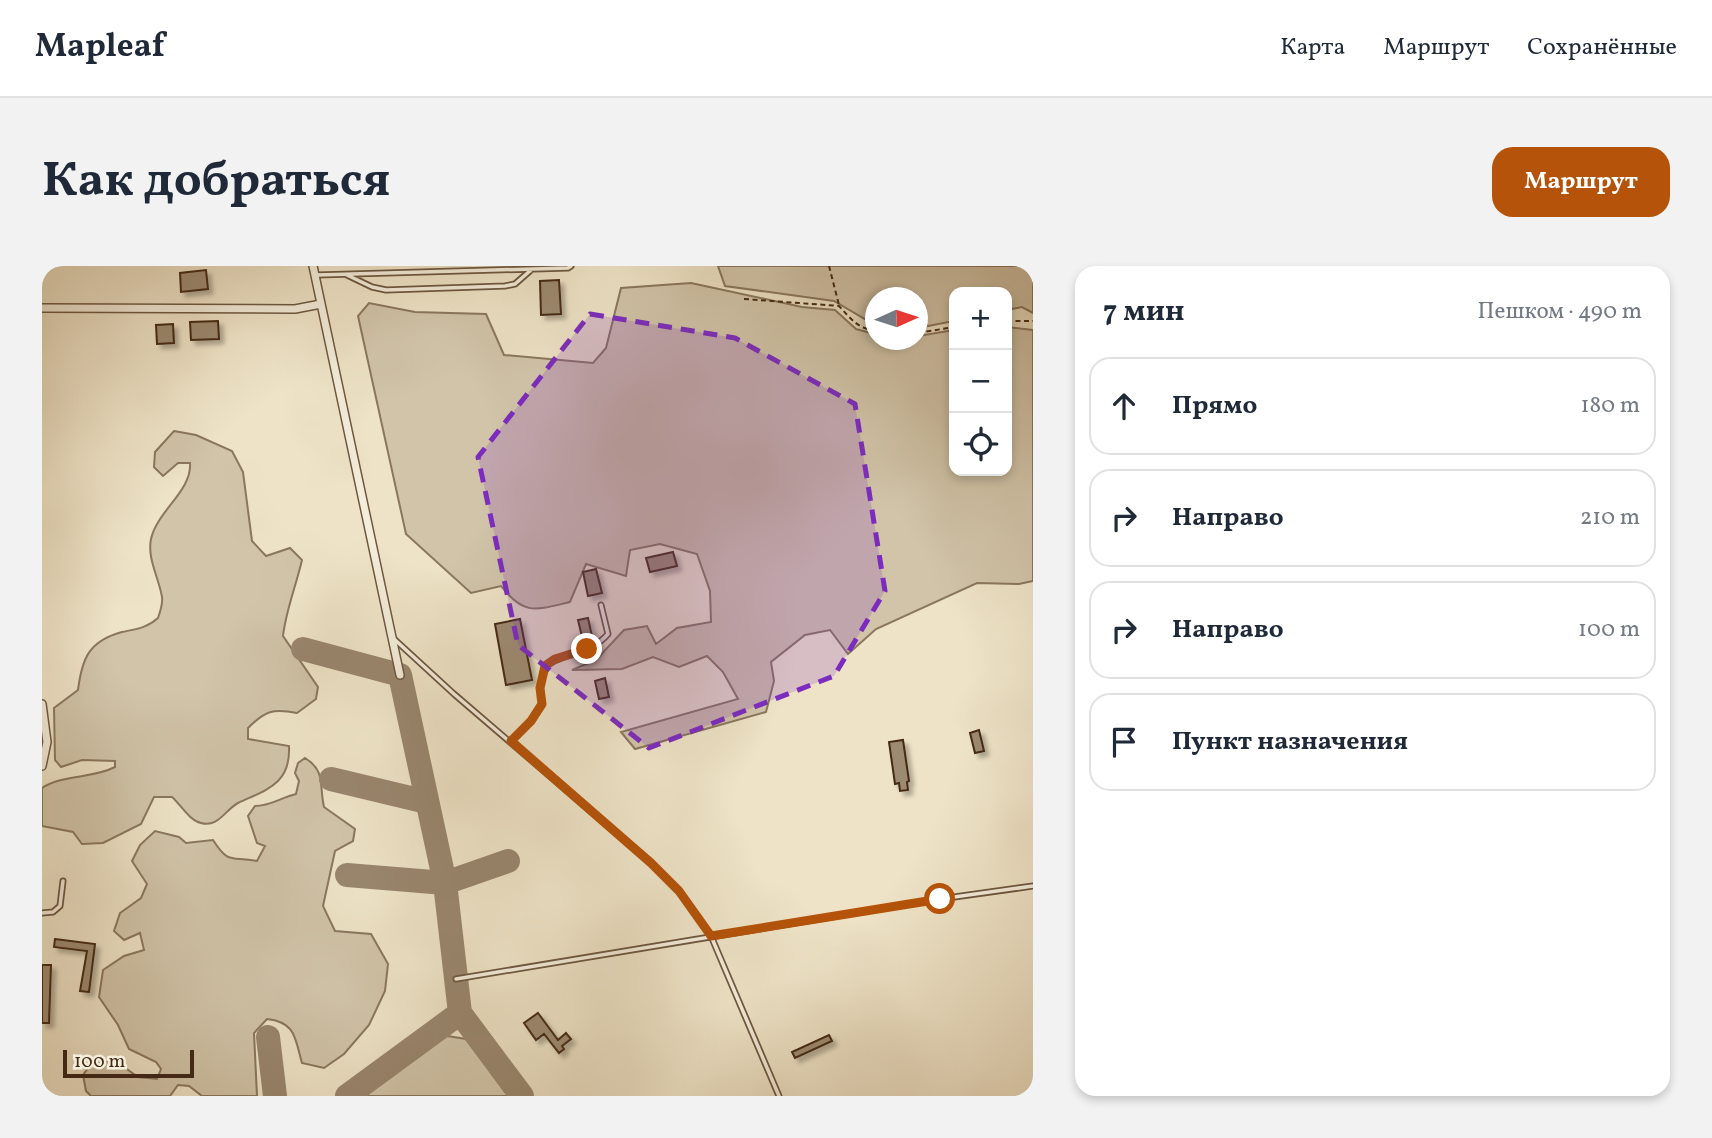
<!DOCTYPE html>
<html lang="ru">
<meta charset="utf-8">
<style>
body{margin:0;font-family:Vollkorn,serif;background:#f2f2f3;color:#1f2937}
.controls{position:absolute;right:21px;top:21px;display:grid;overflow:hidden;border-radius:14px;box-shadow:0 4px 10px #0003}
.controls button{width:63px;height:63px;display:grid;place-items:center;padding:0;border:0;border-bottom:2px solid #e0e1e3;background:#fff;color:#1f2937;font:35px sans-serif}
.compass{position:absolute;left:823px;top:21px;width:63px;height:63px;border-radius:50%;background:#fff;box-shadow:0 4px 10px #0003;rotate:87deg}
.scale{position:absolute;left:21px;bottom:18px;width:131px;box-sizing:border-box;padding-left:7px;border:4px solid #442a14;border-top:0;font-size:19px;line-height:24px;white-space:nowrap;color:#442a14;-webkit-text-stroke:5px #f4eddb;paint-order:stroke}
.stop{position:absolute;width:21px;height:21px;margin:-16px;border:5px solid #b45309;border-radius:50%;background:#fff}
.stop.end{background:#b45309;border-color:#fff;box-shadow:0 2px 7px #0008}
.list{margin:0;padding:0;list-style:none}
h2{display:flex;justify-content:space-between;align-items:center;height:91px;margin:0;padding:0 28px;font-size:30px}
h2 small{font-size:23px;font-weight:400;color:#747a83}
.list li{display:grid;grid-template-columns:46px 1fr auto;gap:21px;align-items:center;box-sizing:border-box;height:98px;margin:0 14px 14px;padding:0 14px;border:2px solid #e0e1e3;border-radius:21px}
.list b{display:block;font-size:26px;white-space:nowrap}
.list em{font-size:23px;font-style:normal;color:#747a83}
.icon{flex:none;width:38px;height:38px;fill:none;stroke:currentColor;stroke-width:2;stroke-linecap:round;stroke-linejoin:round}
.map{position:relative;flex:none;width:991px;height:830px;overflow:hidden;border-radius:21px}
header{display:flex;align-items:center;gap:42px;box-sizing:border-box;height:98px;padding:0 35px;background:#fff;border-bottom:2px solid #e0e1e3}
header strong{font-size:33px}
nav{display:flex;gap:38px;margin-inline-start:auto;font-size:24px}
.intro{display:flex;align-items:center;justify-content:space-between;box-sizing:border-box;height:168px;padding:0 42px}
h1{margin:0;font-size:49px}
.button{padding:18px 32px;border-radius:21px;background:#b45309;color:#fff;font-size:24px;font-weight:700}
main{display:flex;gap:42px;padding:0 42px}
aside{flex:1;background:#fff;border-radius:21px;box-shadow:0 4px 10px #0003}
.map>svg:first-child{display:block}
.green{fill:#d1c4a9;stroke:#8a775e;stroke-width:2}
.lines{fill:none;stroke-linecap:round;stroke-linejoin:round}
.taxiway{stroke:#99866e;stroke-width:24}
.building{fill:#9c8a71;stroke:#442a14;stroke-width:2;filter:url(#shadow)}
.lane-casing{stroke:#6e5841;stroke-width:7}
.street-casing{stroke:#6e5841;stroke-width:10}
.path{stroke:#442a14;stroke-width:2;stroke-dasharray:5 3.5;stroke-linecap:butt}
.lane{stroke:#f4eddb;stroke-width:3.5}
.street{stroke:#f4eddb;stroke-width:7}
.route{stroke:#b45309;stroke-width:9}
.marked{fill:#7b2cbf;fill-opacity:0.2;stroke:#7b2cbf;stroke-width:5;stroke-dasharray:14 9;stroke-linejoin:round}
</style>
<header>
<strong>Mapleaf</strong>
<nav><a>Карта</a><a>Маршрут</a><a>Сохранённые</a></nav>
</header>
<div class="intro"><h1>Как добраться</h1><a class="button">Маршрут</a></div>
<main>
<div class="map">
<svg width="991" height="830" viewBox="0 0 991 830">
<defs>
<filter id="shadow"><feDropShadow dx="4.5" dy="4.5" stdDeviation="2" flood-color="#0004"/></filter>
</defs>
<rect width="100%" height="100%" fill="#eee3c7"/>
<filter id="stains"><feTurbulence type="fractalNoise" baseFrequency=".00286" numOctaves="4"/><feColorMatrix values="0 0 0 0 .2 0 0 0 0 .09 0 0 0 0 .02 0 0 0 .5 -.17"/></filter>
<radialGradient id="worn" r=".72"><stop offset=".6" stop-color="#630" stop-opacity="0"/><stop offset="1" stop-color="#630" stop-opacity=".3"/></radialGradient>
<path class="green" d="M676,0H991V47L980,41L965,44V26H912V55L876,62V32H834L833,59L792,35L683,20Z
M649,17L760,41L793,44L814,63L833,68L834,74H876V70L912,64V205H965V61L991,64V315L977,318L935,317L834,363L806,388L788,364L763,369L729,396L732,415L724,446L593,483L579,466L696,433L681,406L665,390L637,401L611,391L580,403L530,404L554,394L582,364L605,360L614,378L635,362L669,356L668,325L655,288L618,278L588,284L584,310L544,298L528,336C494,344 482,350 459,320L429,327L364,268L316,50L327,37L373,46L444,48L462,89L551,97L564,82L579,22Z
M132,165L154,169L190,185L201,206L210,275L224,290L248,282L260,294C254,320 244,344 241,370L276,421L274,433L255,447C231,442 223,445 206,462V473L247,480C249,519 223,524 196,537C183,544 176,562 159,557C147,554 139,539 130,531H112L99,558L61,577L40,578L31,566L0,560V522C21,508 50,513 73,501V495L40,494L19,501L13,494L12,442L36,424C40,392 47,375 80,366C94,363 105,362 116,352C118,346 121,338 120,331C117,312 105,293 109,273C115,245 150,225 148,197H136L121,210L112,201L113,186Z
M263,492C284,505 277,519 282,541L313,563L311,575L293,585L281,640L293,665L329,668L346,698L343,725L327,759L302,788L282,802L260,797C253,773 254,756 225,753L212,767L215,830H160L147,820L136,819L128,830H49L44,825L41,809L49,798L72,794L96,811L115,813L119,803L114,796L87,783L76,759L57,731L61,704L82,690L102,684L98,667L82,674L72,665L78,647L99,632L105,618L90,595L98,579L113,565L137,571L144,577L171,574C187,599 189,590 215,595L223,580L215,577L206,550L213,540C228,540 238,532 254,528L257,515L253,507L256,497Z
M399,769L424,773L466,830H316Z"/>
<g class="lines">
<path class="taxiway" d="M261,383L358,409L403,617L418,747
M289,513L385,536
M305,609L403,617L466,595
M226,771L233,830
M305,830L418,747L480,830"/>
</g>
<path class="building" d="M164,4L166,23L139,26L138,7Z
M517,14L519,48L499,49L498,15Z
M176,55L177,73L149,74L148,56Z
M131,58L132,77L115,78L114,59Z
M631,286L635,300L608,306L604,292Z
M554,303L560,327L546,330L541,306Z
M546,352L551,375L542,379L536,354Z
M478,353L490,414L464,419L453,358Z
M563,412L567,431L557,433L553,415Z
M937,464L942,485L933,487L928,467Z
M861,474L867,515L865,516L866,524L858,525L857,517L853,518L847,476Z
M13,673L53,678L47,726L38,725L45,685L12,681Z
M0,699H9L7,757H0Z
M496,747L516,774L524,767L529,773L520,780L522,783L517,787L502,768L494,774L482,757Z
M787,769L790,775L753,792L750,786Z"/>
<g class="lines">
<defs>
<path id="lane" d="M275,9L526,2L529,0
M305,9L330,21L344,24L463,20L473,18L489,4
M351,372L412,428L609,597L637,625L669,670L737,830
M469,475L489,455L500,437L498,422L503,400C523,387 550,387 566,368L559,339
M0,647L11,646L18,640L21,615
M414,713L898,633L991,620"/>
<path id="street" d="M271,0L358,409
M0,42L253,43L279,38
M0,438L5,476L0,500"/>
</defs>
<use href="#lane" class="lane-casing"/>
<use href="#street" class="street-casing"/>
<path class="path" d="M787,0L797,39
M702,33L797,40C809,53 815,62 834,65
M965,55H991
M876,67L912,61"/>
<use href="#lane" class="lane"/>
<use href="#street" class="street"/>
</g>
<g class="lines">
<path class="route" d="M545,383L513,393L503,400L498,422L500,438L489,455L469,475L609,597L637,625L669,670L898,633"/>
</g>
<path class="marked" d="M548,48L693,72L813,138L843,325L792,410L607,482L476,379L436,191Z"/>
<rect width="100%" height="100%" filter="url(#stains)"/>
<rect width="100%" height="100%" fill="url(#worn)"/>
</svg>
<div class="controls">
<button>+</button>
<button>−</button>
<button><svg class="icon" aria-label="locate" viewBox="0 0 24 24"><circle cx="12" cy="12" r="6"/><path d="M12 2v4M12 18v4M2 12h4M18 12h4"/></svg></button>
</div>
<svg class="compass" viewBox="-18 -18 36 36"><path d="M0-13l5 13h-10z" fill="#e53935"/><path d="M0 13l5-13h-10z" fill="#747a83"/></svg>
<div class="scale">100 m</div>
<div class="stop" style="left:898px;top:633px"></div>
<div class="stop end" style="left:545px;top:383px"></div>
</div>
<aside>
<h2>7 мин<small>Пешком · 490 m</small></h2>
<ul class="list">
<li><svg class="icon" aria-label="ahead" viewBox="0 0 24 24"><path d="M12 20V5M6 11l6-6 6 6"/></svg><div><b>Прямо</b></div><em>180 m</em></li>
<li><svg class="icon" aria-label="right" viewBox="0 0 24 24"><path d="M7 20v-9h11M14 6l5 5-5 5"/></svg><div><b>Направо</b></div><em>210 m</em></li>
<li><svg class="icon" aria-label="right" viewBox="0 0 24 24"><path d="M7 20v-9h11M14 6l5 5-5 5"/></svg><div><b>Направо</b></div><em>100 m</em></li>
<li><svg class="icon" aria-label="arrive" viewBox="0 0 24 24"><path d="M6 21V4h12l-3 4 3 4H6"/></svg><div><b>Пункт назначения</b></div></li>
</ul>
</aside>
</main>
